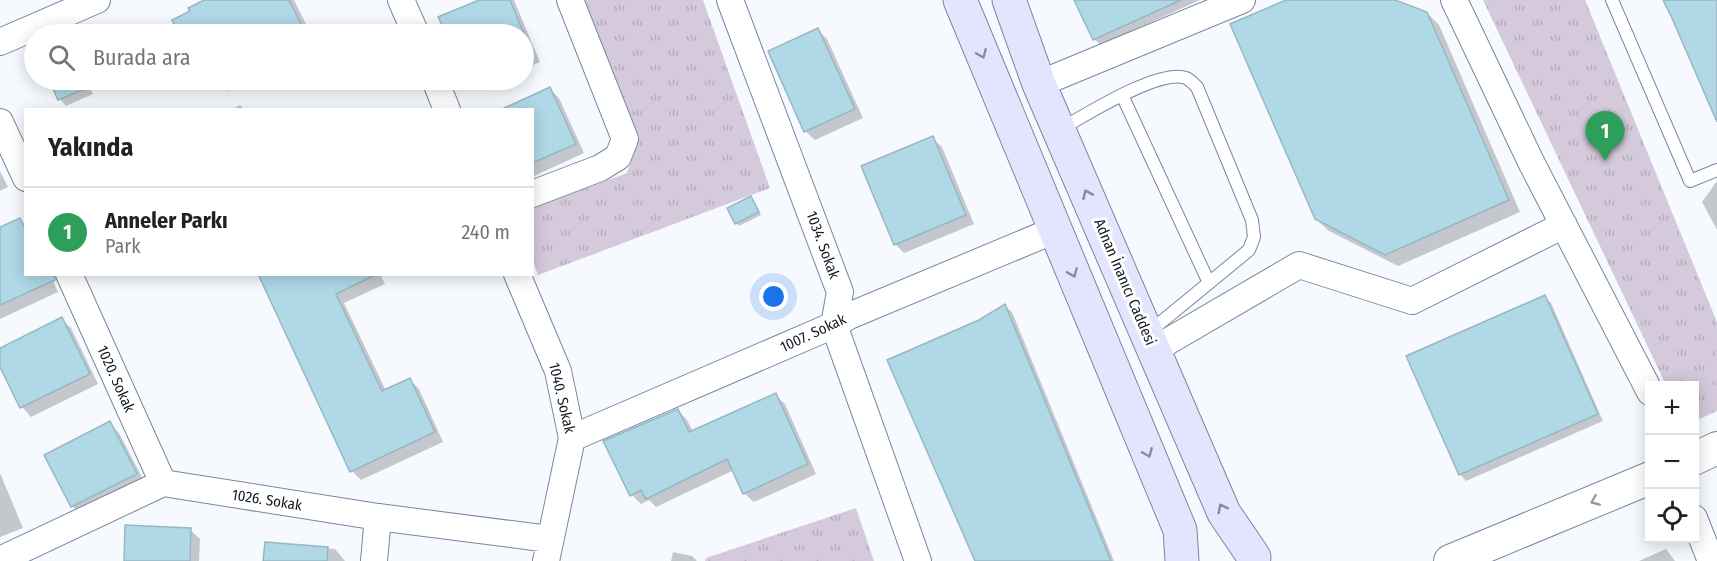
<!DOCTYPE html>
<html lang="tr">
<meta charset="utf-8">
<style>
body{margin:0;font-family:"Fira Sans Condensed",sans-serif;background:#f2f2f2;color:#222}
.controls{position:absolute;right:18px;bottom:18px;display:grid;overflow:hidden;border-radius:0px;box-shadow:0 3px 15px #0003}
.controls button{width:54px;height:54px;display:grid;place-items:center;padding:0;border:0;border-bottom:2px solid #e0e0e0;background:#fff;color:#222;font:30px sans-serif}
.you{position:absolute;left:774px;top:297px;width:21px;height:21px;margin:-15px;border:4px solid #fff;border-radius:50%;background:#1a73e8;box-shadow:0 0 0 9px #1a73e833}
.badge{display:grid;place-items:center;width:39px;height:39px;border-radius:50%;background:#867e25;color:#fff;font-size:20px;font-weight:700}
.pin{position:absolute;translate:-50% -50px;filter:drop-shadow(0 2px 3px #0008)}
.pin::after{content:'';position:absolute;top:32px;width:21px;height:18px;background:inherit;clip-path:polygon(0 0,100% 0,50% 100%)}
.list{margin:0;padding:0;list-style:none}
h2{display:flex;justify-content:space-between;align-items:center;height:78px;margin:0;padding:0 24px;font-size:26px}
h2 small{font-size:20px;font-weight:400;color:#767676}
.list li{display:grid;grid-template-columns:39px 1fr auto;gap:18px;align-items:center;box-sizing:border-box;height:90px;padding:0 24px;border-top:2px solid #e0e0e0}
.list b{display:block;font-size:22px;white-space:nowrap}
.list p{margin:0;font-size:20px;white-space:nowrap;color:#767676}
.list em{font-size:20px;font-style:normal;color:#767676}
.icon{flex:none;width:33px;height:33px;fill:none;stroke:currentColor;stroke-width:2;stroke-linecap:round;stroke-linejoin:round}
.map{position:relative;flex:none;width:1717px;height:561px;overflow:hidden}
.search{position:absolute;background:#fff;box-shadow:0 3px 15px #0003;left:24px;top:24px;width:510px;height:66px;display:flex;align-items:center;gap:15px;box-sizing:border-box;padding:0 21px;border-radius:33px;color:#767676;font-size:22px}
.panel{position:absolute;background:#fff;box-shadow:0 3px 15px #0003;left:24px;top:108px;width:510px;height:168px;border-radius:0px}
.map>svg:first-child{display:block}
.park{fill:url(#park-tufts)}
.shadow{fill:#0003}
.building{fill:#b0d8e7;stroke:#97b7c3;stroke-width:1.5}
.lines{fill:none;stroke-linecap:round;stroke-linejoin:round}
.service-casing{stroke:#77889e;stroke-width:14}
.minor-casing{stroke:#77889e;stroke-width:28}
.tertiary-casing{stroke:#77889e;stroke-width:34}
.secondary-casing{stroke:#77889e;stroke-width:35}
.service{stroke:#fff;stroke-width:12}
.minor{stroke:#fff;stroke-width:26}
.tertiary{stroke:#fff;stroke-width:32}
.secondary{stroke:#e4e4fe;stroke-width:33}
.oneway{stroke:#878a9c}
.oneway2{stroke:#96989c}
.labels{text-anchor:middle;stroke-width:6;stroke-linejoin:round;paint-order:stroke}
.street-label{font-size:15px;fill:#151b24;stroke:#fff}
</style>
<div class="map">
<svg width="1717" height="561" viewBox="0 0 1717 561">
<defs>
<pattern id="park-tufts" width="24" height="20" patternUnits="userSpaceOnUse" patternTransform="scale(1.5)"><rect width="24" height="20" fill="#d5c9dc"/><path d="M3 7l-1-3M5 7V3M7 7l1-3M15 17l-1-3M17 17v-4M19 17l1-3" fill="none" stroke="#b6acbd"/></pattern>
</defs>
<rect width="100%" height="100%" fill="#f6faff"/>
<path class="park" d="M583,0H703L770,188L538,275L533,261L532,208L627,173L639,136Z
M1483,0H1585L1717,322V411L1695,421L1694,386L1666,385Z
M856,508L874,561H705L706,558Z"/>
<path class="shadow" d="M207,0H294L311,34H181L174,21Z
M483,0H514L540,62L524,69V34H447L440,18Z
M1076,0H1200L1101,45L1094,39Z
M1289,0H1391L1427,13L1439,25L1520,212L1398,266L1329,231L1316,219Z
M818,30L827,39L863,118L815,140L805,131Z
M51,80H86L93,94L66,106L60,99Z
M205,80H250L228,91L221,84L213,88Z
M466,80H498L476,89Z
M550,89L559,98L584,153L532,177V110Z
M240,105L245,110H231Z
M932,138L942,147L974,224L904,253L895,244Z
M0,171L8,187L0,191Z
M1717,181V230L1702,202Z
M751,198L761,215L739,226L736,223Z
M20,220L26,226V274H50L58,292L0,319V229Z
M259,274H380L385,284L344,303L386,391L410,380L419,389L443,442L361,480L352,471Z
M1544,297L1551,303L1603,421L1466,481L1460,474Z
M1005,306L1012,312L1114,561H977Z
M61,319L71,328L98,384L31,417L22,407L0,364V349Z
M775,395L785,404L816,474L754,502L744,493L734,470L656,507L649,500L641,504L632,495L678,410L687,420L693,432Z
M109,423L119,433L145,483L82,516L72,506Z
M0,473L23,528L0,537Z
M190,530L200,539L199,561H125Z
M266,544L335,549L345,561H265Z
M1666,549L1675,561H1639Z
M673,552L692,556L697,561H671Z"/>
<path class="building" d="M204,0H289L306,34H179L172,20L190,11L188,8Z
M479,0H510L524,34H446L438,17Z
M1074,0H1181L1093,40Z
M1286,0H1395L1427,12L1509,200L1385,255L1315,219L1230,24Z
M1663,0H1717V122L1671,16Z
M818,28L855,109L804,132L768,51Z
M49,80H105L58,100Z
M550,87L576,144L532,163V110H500Z
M933,136L966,215L894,245L861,166Z
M751,196L759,212L735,224L727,208Z
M20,218L26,230V274H54L55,280L0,305V227Z
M258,274H377L336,294L382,391L410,378L435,432L350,472Z
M1545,295L1598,414L1459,475L1406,356Z
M1005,304L1111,561H975L887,360L979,320Z
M62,317L90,374L20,408L0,367V348Z
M776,393L808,464L743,494L727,459L646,499L641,490L630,496L603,441L678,409L689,432Z
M110,421L137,474L71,507L44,455Z
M125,525L191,528L190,561H124Z
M265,542L328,547L327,561H263Z"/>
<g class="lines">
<defs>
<path id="service" d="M1612,0L1690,181L1717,170
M1122,95L1209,283
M1061,129C1085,115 1160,68 1186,78C1189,79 1194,84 1197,87L1252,220L1254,237L1249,250L1149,332"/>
<path id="minor" d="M401,0L416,34
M730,0L840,292L834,325L918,561
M1454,0L1531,162L1650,392
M0,42L97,0
M435,80L447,110
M1039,84L1242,0
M0,122L26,178
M532,194L600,168L618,157L625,139L570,0
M69,274L163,483
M517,274L558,371L572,438L546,561
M1155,349L1299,265L1412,301L1564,225
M572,438L834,325L849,316L1055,230
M1694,518L1711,561
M0,560L163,483L378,517L549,539
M374,561L378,517"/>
<path id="tertiary" d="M1694,459L1717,448
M1450,561L1650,478"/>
<path id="secondary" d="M960,0L1180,530L1182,561
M1009,0L1039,84L1224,513L1254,557"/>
</defs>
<use href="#service" class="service-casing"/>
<use href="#minor" class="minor-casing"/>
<use href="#tertiary" class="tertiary-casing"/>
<use href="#secondary" class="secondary-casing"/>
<use href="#service" class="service"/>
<use href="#minor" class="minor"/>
<use href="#tertiary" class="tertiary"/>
<use href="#secondary" class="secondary"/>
</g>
<defs><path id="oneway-chevron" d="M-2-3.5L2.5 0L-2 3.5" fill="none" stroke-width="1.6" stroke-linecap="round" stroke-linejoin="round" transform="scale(1.5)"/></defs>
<g class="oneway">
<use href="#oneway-chevron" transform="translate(982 54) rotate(67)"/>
<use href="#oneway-chevron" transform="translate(1087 194) rotate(-114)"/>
<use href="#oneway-chevron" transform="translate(1073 273) rotate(67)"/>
<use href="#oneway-chevron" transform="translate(1148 453) rotate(67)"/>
<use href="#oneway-chevron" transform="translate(1222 508) rotate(-117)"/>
</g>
<use class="oneway2" href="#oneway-chevron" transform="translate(1595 501) rotate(157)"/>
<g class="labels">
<g class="street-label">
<text transform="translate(823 245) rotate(70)" y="5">1034. Sokak</text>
<text transform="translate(1125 282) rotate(67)" y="5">Adnan İnanıcı Caddesi</text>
<text transform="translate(813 333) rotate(-25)" y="5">1007. Sokak</text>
<text transform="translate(116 379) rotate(66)" y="5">1020. Sokak</text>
<text transform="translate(562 398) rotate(77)" y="5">1040. Sokak</text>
<text transform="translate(267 500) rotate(9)" y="5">1026. Sokak</text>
</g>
</g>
</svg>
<div class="controls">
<button>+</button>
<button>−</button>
<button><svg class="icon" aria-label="locate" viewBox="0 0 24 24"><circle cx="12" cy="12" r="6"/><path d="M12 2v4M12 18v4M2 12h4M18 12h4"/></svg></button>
</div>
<div class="you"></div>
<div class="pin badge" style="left:1605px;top:161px;background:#2e9e5b">1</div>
<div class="search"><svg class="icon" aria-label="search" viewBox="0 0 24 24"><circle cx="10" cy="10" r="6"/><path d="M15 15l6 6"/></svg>Burada ara</div>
<section class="panel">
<h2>Yakında<small></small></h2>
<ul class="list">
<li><span class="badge" style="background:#2e9e5b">1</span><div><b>Anneler Parkı</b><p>Park</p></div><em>240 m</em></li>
</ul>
</section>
</div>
